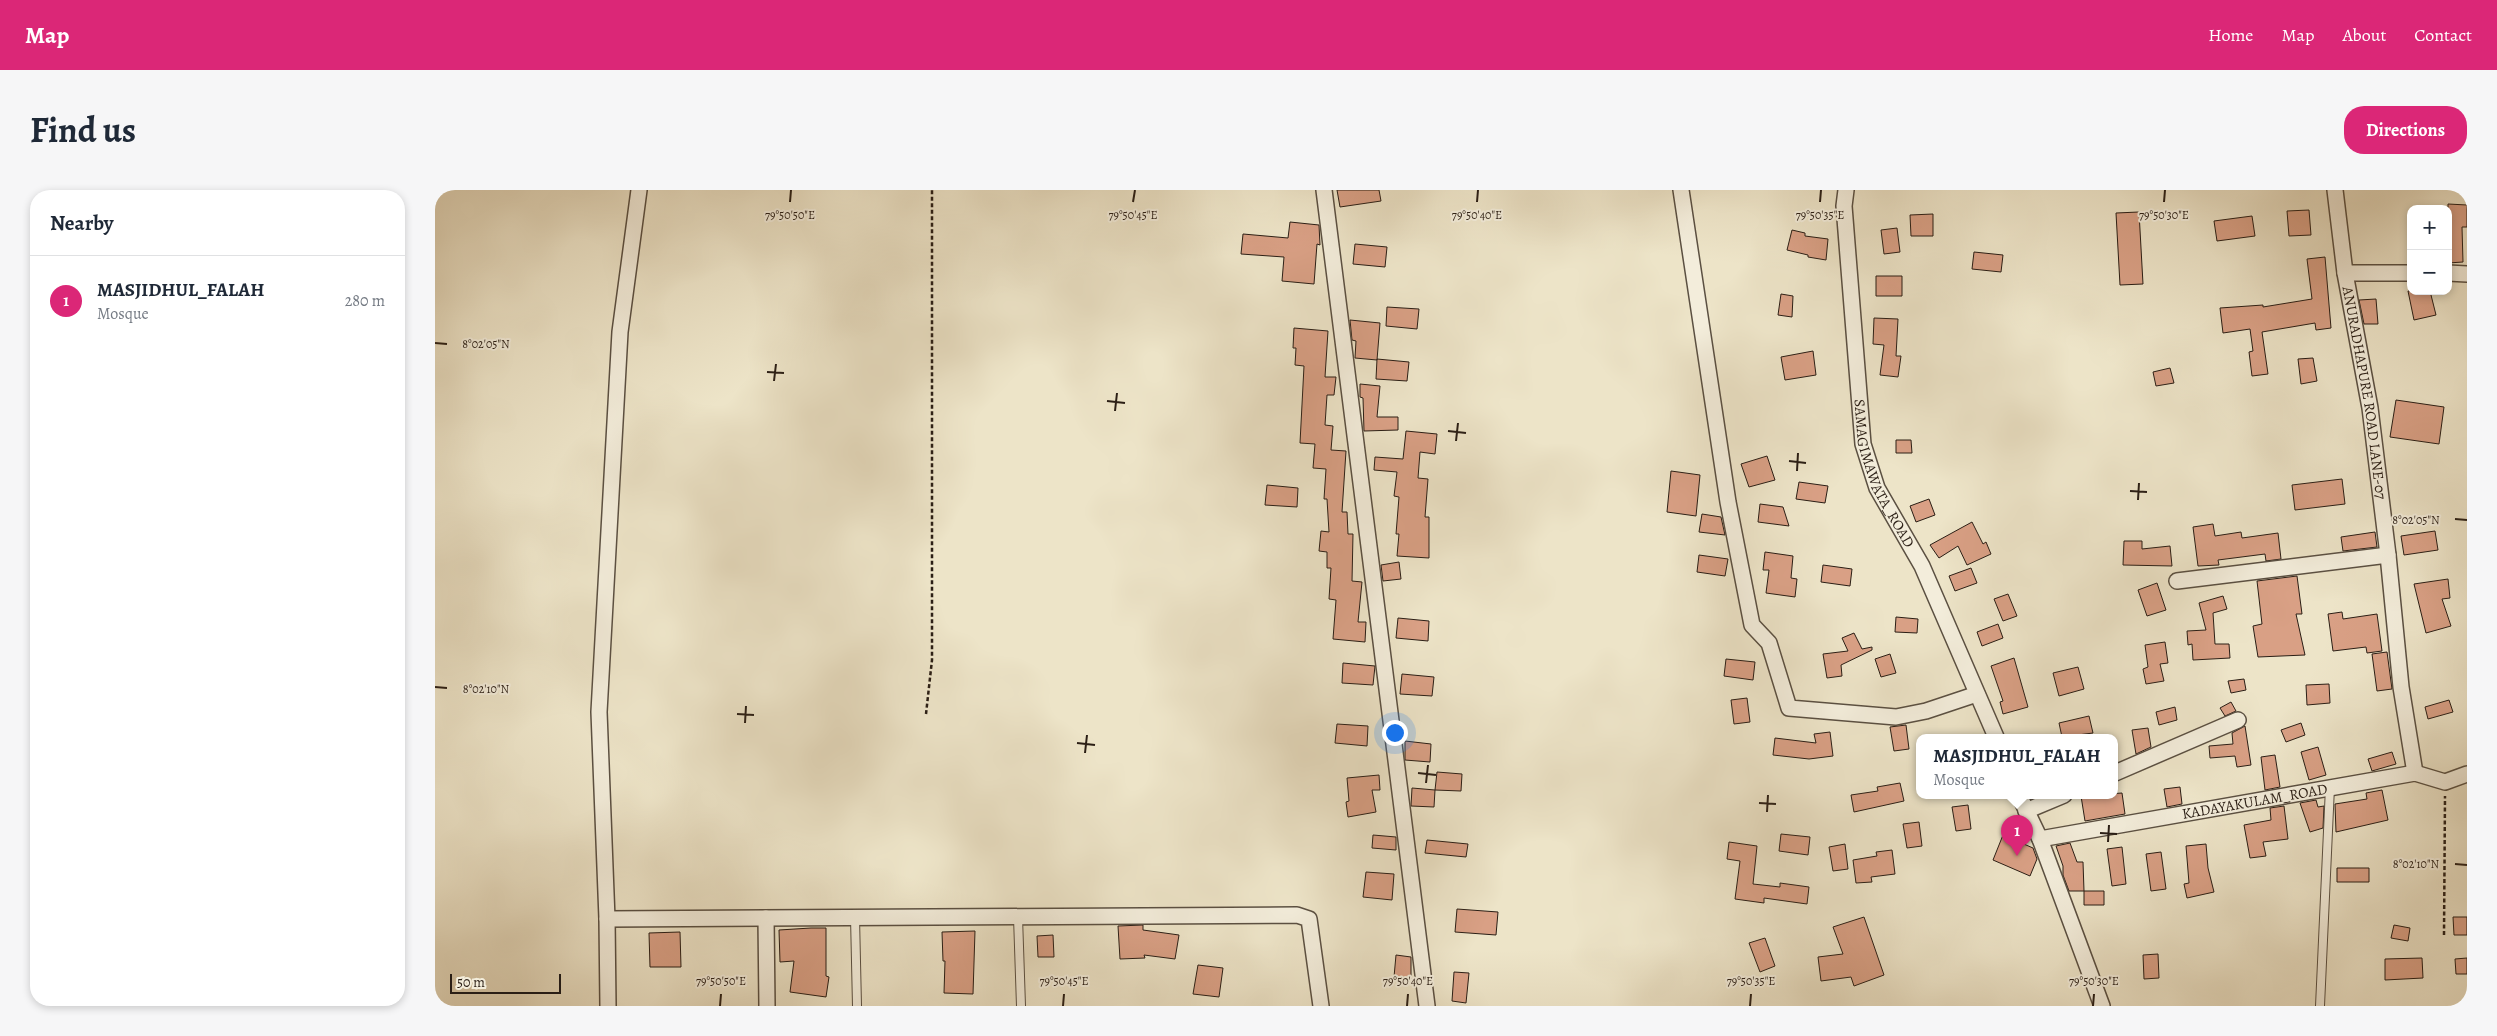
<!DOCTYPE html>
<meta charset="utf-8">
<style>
body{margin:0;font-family:Alegreya,serif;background:#f6f6f7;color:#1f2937}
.controls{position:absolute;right:15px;top:15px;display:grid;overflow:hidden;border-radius:10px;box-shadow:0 2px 8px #0003}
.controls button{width:45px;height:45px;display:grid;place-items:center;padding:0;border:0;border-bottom:1px solid #e0e1e3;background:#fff;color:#1f2937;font:25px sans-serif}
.scale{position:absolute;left:15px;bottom:12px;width:111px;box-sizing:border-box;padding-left:5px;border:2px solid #2a1e15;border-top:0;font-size:14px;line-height:18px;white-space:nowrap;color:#2a1e15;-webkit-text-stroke:4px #f3eddb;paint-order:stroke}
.you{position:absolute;left:959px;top:542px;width:18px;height:18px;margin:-12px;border:4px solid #fff;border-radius:50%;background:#1a73e8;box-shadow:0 0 0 8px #1a73e833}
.badge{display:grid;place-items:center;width:32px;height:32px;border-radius:50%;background:#db2777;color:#fff;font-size:16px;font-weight:700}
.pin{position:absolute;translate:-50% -41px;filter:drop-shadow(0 1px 2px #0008)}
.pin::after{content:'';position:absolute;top:26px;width:18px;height:15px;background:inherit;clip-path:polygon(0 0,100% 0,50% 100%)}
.popup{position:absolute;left:1481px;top:544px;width:202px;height:65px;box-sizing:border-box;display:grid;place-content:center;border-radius:10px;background:#fff;filter:drop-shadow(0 1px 4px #0005);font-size:16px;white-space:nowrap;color:#747a83}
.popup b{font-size:19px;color:#1f2937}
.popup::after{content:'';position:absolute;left:50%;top:100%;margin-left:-10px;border:10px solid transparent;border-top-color:#fff}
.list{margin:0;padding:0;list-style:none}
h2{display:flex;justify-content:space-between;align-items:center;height:65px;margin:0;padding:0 20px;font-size:21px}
h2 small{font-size:16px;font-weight:400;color:#747a83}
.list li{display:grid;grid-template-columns:32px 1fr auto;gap:15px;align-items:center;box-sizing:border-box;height:90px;padding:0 20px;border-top:1px solid #e0e1e3}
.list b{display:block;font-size:19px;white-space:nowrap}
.list p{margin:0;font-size:16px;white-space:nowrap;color:#747a83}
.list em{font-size:16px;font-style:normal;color:#747a83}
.map{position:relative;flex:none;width:2032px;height:816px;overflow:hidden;border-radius:20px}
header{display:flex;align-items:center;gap:30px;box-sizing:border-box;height:70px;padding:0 25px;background:#db2777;color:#fff}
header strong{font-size:24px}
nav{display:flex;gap:28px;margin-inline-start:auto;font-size:18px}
.intro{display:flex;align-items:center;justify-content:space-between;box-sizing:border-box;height:120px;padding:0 30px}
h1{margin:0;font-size:35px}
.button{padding:12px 22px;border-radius:20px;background:#db2777;color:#fff;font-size:18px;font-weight:700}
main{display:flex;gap:30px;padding:0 30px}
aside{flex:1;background:#fff;border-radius:20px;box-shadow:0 2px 8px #0003}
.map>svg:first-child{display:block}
.building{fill:#d9a085;stroke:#2a1e15}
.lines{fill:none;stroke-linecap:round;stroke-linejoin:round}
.service-casing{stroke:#5b5042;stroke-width:10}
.minor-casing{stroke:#5b5042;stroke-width:18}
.path{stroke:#2a1e15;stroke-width:2.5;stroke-dasharray:4 2.5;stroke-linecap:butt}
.service{stroke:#f3eddb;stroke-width:8}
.minor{stroke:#f3eddb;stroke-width:15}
.ticks{fill:none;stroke:#2a1e15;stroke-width:2}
.labels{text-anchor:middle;stroke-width:4;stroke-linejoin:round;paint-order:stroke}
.street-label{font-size:15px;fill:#2a1e15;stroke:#f3eddb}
.ticks-label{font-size:12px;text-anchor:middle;fill:#2a1e15;stroke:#f3eddb;stroke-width:4;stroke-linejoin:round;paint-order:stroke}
</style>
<header>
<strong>Map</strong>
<nav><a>Home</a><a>Map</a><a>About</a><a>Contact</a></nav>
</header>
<div class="intro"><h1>Find us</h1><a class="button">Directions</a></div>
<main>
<aside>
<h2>Nearby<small></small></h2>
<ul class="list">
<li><span class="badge">1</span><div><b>MASJIDHUL_FALAH</b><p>Mosque</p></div><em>280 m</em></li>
</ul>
</aside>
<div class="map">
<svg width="2032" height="816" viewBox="0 0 2032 816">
<rect width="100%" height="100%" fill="#ede4c8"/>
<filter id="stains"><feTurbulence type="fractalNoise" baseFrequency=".004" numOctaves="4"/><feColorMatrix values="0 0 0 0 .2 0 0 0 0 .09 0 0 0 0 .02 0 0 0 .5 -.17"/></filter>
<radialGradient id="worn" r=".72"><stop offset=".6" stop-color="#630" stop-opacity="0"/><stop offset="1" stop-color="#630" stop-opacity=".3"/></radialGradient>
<path class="building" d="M902,0H944L946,11L905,17Z
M2013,14L2032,15V37H2027L2028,72L2013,73Z
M1874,20L1876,45L1854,46L1852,21Z
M1704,22L1708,94L1685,95L1681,23Z
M1498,24V46H1476L1475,25Z
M1817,26L1820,46L1782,51L1779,31Z
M855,32L884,35L885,55L882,54L879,94L847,91L849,67L806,64L808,44L853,48Z
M1462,38L1465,62L1449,64L1446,40Z
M1357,40L1370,43V46L1393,49L1391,70L1373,67V65L1352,60Z
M920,54L952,57L950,77L918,74Z
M1539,62L1568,65L1566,82L1537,79Z
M1890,67L1896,138L1881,140L1880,133L1827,142L1833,184L1817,186L1814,162L1818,161L1815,139L1788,143L1785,118L1828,115V117L1877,109L1872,69Z
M1441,86H1467V106H1441Z
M1973,101H1995L2001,125L1979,130Z
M1346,104L1358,106L1357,127L1343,125Z
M1941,109L1943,134H1929L1924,110Z
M952,117L984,119L982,139L951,136Z
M1439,128L1463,129L1461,166H1466L1463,187L1445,185L1449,155L1438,154Z
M915,130L945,133L942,170L920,168L921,151L917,150Z
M859,138L893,141L890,187H901L899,205H892L890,235L898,236L896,260L911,261L907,322H912L913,344H918L917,391L927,392L923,432H931L930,452L898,449L901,410L894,409L896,378H892V362L884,361L886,341L894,342L892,309H889L891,279L878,278L880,254L865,253L869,176L860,175L861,158H858Z
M1378,161L1381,185L1350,190L1346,167Z
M1878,168L1882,191L1866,194L1863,169Z
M942,169L974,172L972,191L941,189Z
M1735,178L1739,193L1721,196L1718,182Z
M925,194L945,196L942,227H963V240L929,241L928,208L925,207Z
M1961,210L2009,217L2004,254L1955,247Z
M971,241L1002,244L1000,264L985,262L983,288L993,289L990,327H994V368L962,366L964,344H961L964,307L959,306L962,282L939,280L940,267L968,269Z
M1461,250H1476L1477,263H1461Z
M1332,266L1340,290L1314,297L1306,274Z
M1236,281L1265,285L1261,326L1232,322Z
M1907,289L1910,314L1860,320L1857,295Z
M1364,292L1393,296L1390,313L1361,309Z
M832,295L863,298L862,317L830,315Z
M1494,309L1500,325L1481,332L1475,316Z
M1325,314L1348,317L1354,336L1323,332Z
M1267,324L1286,327L1290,345L1264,342Z
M1537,332L1548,354L1551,352L1556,364L1532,375L1523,356L1504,368L1495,355Z
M1778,334L1780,346L1806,342L1807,348L1843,343L1846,369L1831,371L1830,364L1783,370L1784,375L1763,376L1758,337Z
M2000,341L2003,360L1969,365L1966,346Z
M1940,342L1942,357L1908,361L1906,347Z
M1689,351H1707V359L1735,356L1737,376L1688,375Z
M1330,362L1358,366L1356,388L1362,389L1360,407L1331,403L1334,380H1328Z
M1264,365L1293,369L1290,386L1262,382Z
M964,372L966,389L948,391L946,375Z
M1388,375L1417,379L1415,396L1386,392Z
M1536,378L1542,393L1520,401L1514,386Z
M1862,386L1867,424H1861L1870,465L1823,467L1818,436L1827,434L1822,391Z
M2013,389L2015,408L2007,409L2016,436L1991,443L1979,394Z
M1722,393L1731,420L1712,426L1703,400Z
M1573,404L1582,426L1568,431L1559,409Z
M1788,406L1792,419L1778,423L1780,454H1794L1795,468L1758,470L1757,454L1753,455L1752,441L1771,440L1764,413Z
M1907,422L1908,429L1942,424L1947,461L1932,463L1931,457L1898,461L1893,424Z
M1461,427L1483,429L1482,443L1460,442Z
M963,428L994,431L993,451L961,448Z
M1563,434L1568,448L1547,456L1542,442Z
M1419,443L1427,459L1437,457V460L1406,475L1407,486L1392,488L1388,464L1413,461L1407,448Z
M1730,452L1733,473L1725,474L1729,491L1711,494L1708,479L1713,477L1710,455Z
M1952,462L1957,499L1942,501L1937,464Z
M1455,464L1461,483L1446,487L1440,469Z
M1579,468L1593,517L1568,524L1565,512L1568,511L1556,476Z
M1291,469L1320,472L1318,490L1289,486Z
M908,473L940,476L938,495L907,493Z
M1643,477L1649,499L1624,506L1618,483Z
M967,484L999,487L997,506L965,504Z
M1809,489L1811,500L1796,503L1793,491Z
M1894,494L1895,513L1872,515L1871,495Z
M1312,508L1315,532L1299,534L1296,510Z
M2014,510L2018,522L1993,529L1990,517Z
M1796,512L1801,521L1790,526L1785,518Z
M1740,517L1742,530L1724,535L1721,522Z
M1654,526L1658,543L1627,547L1624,533Z
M1866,533L1870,545L1851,552L1846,540Z
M902,534L933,536L932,556L900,553Z
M1471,535L1474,559L1459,561L1455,537Z
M1810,536L1816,575L1802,577L1800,566L1775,568L1774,556L1798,554L1797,543Z
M1713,538L1716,557L1701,564L1697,540Z
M1395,542L1398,566L1374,569L1338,565L1340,548L1381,553L1379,544Z
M970,551L996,554L995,572L970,570Z
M1883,557L1891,585L1874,590L1866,562Z
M1957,562L1961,574L1937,581L1933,569Z
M1840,565L1845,597L1830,600L1826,567Z
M1002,582L1027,584L1026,601L1000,600Z
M944,585L945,600H937L941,622L913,627L911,612L914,611L912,588Z
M1465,593L1469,611L1419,622L1416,605L1443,601L1442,597Z
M1745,597L1747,614L1732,617L1729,599Z
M977,598L1000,600L999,617L976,616Z
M1947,600L1953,630L1901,642L1900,614L1932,609L1931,603Z
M1687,603L1690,624L1650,631L1646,606Z
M1881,610L1883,617L1889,616L1888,638L1875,642L1865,613Z
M1533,615L1536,639L1521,641L1517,617Z
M1849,616L1853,649L1828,652L1831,666L1815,668L1809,635L1836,630L1835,618Z
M1484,632L1487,656L1472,658L1468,634Z
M1346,644L1375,647L1373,665L1344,661Z
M938,645L961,647V660L937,658Z
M1568,645L1598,658L1602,669L1595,686L1558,670Z
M992,650L1033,654L1031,667L990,663Z
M1294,652L1322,656L1318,694L1345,697V693L1374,697L1372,714L1329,708V713L1300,709L1305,671L1292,669Z
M1635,653L1642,672H1648L1649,701H1634L1628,685V676L1621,656Z
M1410,654L1413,679L1398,681L1394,657Z
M1771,654L1773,678L1779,702L1752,708L1749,694L1754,693L1751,656Z
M1687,657L1691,694L1677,696L1672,659Z
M1457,660L1460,684L1436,687L1437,692L1421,693L1418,670L1442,666L1441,662Z
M1726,662L1731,699L1716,701L1711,664Z
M1902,678H1934V692H1902Z
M931,682L959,684L957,710L928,707Z
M1649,701H1669V715H1649Z
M1022,719L1063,722L1061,745L1020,742Z
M1429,727L1449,785L1419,796L1416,787L1386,791L1383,767L1408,764L1398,737Z
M2018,727H2032V745H2019Z
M708,735V740L744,745L740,769L709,765L710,768L685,769L683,736Z
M1959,735L1975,738L1973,751L1956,748Z
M376,738H391V786L394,787L391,807L355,802L359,771L345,772L344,740Z
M540,741L538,804L509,803L510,771H508L507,742Z
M245,742L246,777H215L214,743Z
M618,745L619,767H603L602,746Z
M1330,748L1340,776L1325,782L1314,753Z
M1723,764L1724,788L1709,789L1708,765Z
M961,765L976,767V789L959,787Z
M1987,768L1988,788L1950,790V769Z
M2032,768V784H2021L2020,769Z
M763,775L788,778L784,807L758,804Z
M1019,782L1034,783L1031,813L1017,811Z"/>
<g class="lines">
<defs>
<path id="service" d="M420,727L422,816
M583,727L586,816
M1885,816L1895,597"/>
<g id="minor">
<path d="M889,0L992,816"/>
<path d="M1246,0L1293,312L1317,435L1334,453L1354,518L1461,527L1491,521L1542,504"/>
<path id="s1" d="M1411,0L1409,16L1428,254L1442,298L1487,376L1561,547"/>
<path id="s2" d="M1900,0L1910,83L1935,218L1953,365L1966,497L1980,583"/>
<path d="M1910,83H1976"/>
<path d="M2013,83L2032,84"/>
<path d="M1742,391L1953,365"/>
<path d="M1680,583L1803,530"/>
<path d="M1584,605L1605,649L1667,816"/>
<path d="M1591,621L1629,605"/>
<path id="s3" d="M1605,649L1980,583L2010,592L2032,584"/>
<path d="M331,728L332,816"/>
<path d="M172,729L862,725L874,729L886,816"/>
<path d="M173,816L172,729L164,522L185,142L204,0"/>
</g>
</defs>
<use href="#service" class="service-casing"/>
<use href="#minor" class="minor-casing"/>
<path class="path" d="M491,524L497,470V0
M2009,745L2010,606"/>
<use href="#service" class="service"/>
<use href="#minor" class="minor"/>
</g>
<path class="ticks" d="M355,12L356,0M698,12L700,0M1042,12L1043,0M1385,12L1386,0M1729,12L1730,0M0,153L12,154M332,182L349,183M339,191L341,174M672,211L690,213M680,221L682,203M1013,241L1031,243M1021,251L1023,233M1354,271L1371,273M1362,281L1363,263M1695,301L1712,302M1703,310L1704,293M2020,329L2032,330M0,497L12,498M302,524L319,525M310,533L311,516M642,553L660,555M650,563L652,545M983,583L1001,585M991,593L993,575M1324,613L1341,614M1332,622L1333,605M1665,643L1682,644M1673,652L1674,635M2020,674L2032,675M285,816L286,804M628,816L629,804M972,816L973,804M1315,816L1316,804M1658,816L1659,804"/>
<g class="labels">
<g class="street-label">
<text dy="5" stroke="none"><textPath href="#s2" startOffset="205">ANURADHAPURE ROAD LANE-07</textPath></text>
<text dy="5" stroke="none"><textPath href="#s1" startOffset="289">SAMAGIMAWATA_ROAD</textPath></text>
<text dy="5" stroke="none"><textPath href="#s3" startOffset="218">KADAYAKULAM_ROAD</textPath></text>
</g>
</g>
<g class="ticks-label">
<text x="355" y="29">79°50'50"E</text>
<text x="698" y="29">79°50'45"E</text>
<text x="1042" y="29">79°50'40"E</text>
<text x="1385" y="29">79°50'35"E</text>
<text x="1729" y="29">79°50'30"E</text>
<text x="51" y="158">8°02'05"N</text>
<text x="1981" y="334">8°02'05"N</text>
<text x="51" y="503">8°02'10"N</text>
<text x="1981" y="678">8°02'10"N</text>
<text x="286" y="795">79°50'50"E</text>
<text x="629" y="795">79°50'45"E</text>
<text x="973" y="795">79°50'40"E</text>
<text x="1316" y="795">79°50'35"E</text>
<text x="1659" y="795">79°50'30"E</text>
</g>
<rect width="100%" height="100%" filter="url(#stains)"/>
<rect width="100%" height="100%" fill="url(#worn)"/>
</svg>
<div class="controls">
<button>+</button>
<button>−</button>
</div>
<div class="scale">50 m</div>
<div class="you"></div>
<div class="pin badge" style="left:1582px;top:666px">1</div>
<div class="popup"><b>MASJIDHUL_FALAH</b>Mosque</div>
</div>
</main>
